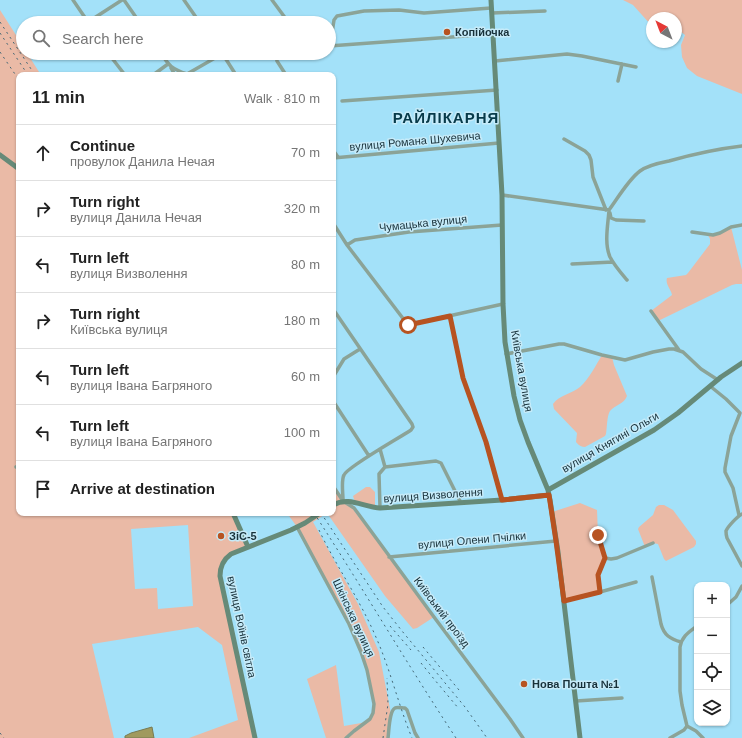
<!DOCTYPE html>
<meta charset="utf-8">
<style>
body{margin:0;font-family:Arial,sans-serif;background:#f6f6f6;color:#222}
.controls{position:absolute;right:12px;bottom:12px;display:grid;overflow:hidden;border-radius:8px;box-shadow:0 1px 3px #0004}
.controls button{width:36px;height:36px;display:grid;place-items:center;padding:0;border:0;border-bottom:1px solid #e0e0e0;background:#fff;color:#222;font:20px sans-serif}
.compass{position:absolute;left:646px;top:12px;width:36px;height:36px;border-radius:50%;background:#fff;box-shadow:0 1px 3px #0004;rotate:318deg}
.stop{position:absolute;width:12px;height:12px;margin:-9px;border:3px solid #b75321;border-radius:50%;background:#fff}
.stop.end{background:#b75321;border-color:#fff;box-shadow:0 1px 4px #0008}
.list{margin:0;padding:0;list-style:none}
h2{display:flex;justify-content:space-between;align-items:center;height:52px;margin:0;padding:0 16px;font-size:17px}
h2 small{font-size:13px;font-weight:400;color:#767676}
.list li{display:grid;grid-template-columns:26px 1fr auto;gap:12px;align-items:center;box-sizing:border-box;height:56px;padding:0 16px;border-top:1px solid #e0e0e0}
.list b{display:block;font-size:15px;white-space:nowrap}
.list p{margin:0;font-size:13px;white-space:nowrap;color:#767676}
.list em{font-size:13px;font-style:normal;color:#767676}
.icon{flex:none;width:22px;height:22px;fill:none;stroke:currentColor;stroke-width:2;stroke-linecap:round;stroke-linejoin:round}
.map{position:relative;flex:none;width:742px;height:738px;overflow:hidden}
.search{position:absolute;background:#fff;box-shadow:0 1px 3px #0004;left:16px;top:16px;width:320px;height:44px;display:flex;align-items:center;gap:10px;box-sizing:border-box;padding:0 14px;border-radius:22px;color:#767676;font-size:15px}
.panel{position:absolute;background:#fff;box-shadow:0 1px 3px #0004;left:16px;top:72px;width:320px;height:444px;border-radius:8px}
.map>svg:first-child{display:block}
.green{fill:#eabaa6;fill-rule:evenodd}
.water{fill:#a09a5e;stroke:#777a53}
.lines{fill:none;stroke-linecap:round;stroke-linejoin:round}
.street{stroke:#8ba397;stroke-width:3.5}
.secondary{stroke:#668a78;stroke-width:5}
.rail{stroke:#436775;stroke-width:1;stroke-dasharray:2 4;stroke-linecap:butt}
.route{stroke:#b75321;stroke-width:5}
.poi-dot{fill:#b75321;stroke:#c6ebf9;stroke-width:1.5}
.labels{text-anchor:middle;stroke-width:3;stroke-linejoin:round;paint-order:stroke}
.poi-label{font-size:11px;font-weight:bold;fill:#18313a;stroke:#c6ebf9;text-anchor:start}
.street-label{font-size:11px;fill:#18313a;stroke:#c6ebf9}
.district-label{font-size:15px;font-weight:bold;letter-spacing:1px;fill:#073a49;stroke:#c6ebf9}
</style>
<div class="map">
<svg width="742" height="738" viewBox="0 0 742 738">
<rect width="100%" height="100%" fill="#a3e1f9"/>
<path class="green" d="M623,0H742V94L697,76L687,68L682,57L681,45L685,35L676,28V18H652V25H651L633,5Z
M0,10L23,46V53H27L41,75H19V513H233L248,547L231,554L220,569L255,738H189L238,720L222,645L198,627L92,644L114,738H0ZM188,525L193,606L158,609L157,588L135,589L131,529Z
M731,227L742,270V284H736L732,285L658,321L651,311L672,295C671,289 665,284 667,278L686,275L688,273L710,244V239L708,235H713Z
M602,355L612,357L614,365L627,396C624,404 615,405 610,411C607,415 607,428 606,434L605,436L585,447C582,447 579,446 576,442L577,433L576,432L554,409L553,404C559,395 572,394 580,387C589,379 596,365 602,355Z
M333,486L350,505L434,617L417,628L413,629L385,596L327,513H333Z
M366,487H370L375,492V508L355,502L353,496Z
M580,503L597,510L598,535L605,558L599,573L600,592L563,601L552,512Z
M659,505H664L673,510L696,541V544L694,547L666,561L664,559L658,544L653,543L645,547L638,529L639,527L653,515L656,507Z
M287,513H327L313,522L358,604L379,652L391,714L388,738H326L307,679L336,665L344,726L367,722L374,710L367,670L349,624L297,527Z"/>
<path class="water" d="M152,727L154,738H125V736L131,733Z"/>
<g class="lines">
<path class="street" d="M73,0L88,22
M124,0L140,23
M184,0L200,23
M272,0L289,23
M492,13L545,11
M88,22L122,0
M329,46L493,34
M330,46L334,20L337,16L364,11L399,10L424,13L491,8
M108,53L125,75
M161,53C169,66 172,69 187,74L222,54L230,53
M222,53L236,75
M276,53L277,61L286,75
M495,61L567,54L582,56L636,67
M171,68L175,75
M153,75L168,64
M618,81L622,64
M342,101L497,90
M564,139L585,151L589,155L591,160L593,177L606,210
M333,150L338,157
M333,158L499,143
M502,195L609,210
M609,210C618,198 628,180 640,171C648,165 659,163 669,161C694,154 716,149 742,146
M609,210C608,225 604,243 610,257C614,265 621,273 627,280
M610,213L611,218L616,220L644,221
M333,223L347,245L408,325L503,304
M692,232L713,235L720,233L731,227L742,225
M347,245L355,240L409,232L502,225
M572,264L613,262
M333,309L412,424L413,427L411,430C401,437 347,467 344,475C341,480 343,493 343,500
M651,311L679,350
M450,316L463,378L486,442L502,500
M506,354L559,344H564L602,355L625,360L653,352L669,349H674L683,352L701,369L718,380
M333,377L344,359L360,349
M710,386L726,399L740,413L731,436L725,468V472L733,488L739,515
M333,401L369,456
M380,449L385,467
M16,467L19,466
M333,486L343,501L354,508L357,512L434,617L510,719L523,738
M380,508L379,474L385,467L436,461L441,463L461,503
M742,514C738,516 728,526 726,531C726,534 726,535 727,538L742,566
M297,527L349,624L361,652L367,670L374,704L373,713L370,719L354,731L346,738
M598,535L605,558
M389,557L556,541
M652,577L661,624C664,635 670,639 681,642
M600,592L636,582
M563,601L600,592L598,575L605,558L611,559L617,558L653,543
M727,605L736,597L742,586
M576,701L622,698
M687,726L682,705L680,691V647C682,636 689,632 697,626
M687,726L696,731L703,738
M388,738C389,732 389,711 395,708C397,707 402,708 405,708L407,710L415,733L418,738
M670,738L684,730L687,726"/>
<path class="secondary" d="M491,0L502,195L503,304L505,342L514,396L520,420L528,442L548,490L550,500L558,552L580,738
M0,155L19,169
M548,490L654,430L678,413L721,377L742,363
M333,505C349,496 363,507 380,508L502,500L549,495
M233,513L248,547
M255,738L220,576C220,566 224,559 231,554L291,530L305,523L320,513"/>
<path class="rail" d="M0,22L35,75
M0,33L28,75
M0,52L19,80
M314,513C362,587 407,664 456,738
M321,513L383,607L402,631L465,707L487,738
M319,530C336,566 359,598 375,635C390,668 398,704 412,738
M390,626L411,650
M423,647L459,690
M421,663L434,679L459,709
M0,733L4,738
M383,738L388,704L387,678"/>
</g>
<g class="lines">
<path class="route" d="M408,325L450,316L463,378L486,442L502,500L549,495L556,541L564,601L600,592L598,575L605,558L598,535"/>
</g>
<g class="poi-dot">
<circle cx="447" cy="32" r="4"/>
<circle cx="221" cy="536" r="4"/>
<circle cx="524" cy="684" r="4"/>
</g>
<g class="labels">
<g class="poi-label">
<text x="455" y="36">Копійочка</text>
<text x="229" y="540">ЗіС-5</text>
<text x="532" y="688">Нова Пошта №1</text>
</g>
<g class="street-label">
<text transform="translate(415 141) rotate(-5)" y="4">вулиця Романа Шухевича</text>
<text transform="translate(423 223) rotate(-6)" y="4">Чумацька вулиця</text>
<text transform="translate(522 371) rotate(80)" y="4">Київська вулиця</text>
<text transform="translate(610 442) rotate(-30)" y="4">вулиця Княгині Ольги</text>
<text transform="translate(433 495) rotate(-4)" y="4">вулиця Визволення</text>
<text transform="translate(472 540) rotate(-5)" y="4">вулиця Олени Пчілки</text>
<text transform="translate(442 612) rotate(53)" y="4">Київський проїзд</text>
<text transform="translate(354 618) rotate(65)" y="4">Шкінська вулиця</text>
<text transform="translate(242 627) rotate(78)" y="4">вулиця Воїнів світла</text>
</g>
<g class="district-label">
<text x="446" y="123">РАЙЛІКАРНЯ</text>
</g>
</g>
</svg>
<div class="controls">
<button>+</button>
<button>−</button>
<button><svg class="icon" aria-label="locate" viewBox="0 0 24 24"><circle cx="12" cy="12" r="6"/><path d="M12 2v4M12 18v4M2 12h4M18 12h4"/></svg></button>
<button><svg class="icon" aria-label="layers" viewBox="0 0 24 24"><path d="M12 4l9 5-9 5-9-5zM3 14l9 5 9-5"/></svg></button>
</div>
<svg class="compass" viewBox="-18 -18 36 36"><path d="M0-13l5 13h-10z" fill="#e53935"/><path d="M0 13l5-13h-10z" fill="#767676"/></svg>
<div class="stop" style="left:408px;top:325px"></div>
<div class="stop end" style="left:598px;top:535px"></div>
<div class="search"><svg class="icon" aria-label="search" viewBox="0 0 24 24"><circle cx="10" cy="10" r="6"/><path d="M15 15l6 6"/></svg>Search here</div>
<section class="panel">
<h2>11 min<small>Walk · 810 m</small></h2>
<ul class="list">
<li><svg class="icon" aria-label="ahead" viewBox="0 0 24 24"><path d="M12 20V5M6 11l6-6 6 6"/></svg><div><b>Continue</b><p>провулок Данила Нечая</p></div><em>70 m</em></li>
<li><svg class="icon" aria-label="right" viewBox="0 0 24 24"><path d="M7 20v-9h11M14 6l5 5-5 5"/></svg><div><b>Turn right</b><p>вулиця Данила Нечая</p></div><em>320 m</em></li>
<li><svg class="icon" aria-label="left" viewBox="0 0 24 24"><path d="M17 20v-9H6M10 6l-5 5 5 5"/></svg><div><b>Turn left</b><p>вулиця Визволення</p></div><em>80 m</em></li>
<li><svg class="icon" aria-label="right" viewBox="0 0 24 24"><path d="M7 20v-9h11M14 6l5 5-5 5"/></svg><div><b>Turn right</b><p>Київська вулиця</p></div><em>180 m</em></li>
<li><svg class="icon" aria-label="left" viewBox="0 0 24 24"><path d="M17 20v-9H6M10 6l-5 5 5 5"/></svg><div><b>Turn left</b><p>вулиця Івана Багряного</p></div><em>60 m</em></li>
<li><svg class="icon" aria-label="left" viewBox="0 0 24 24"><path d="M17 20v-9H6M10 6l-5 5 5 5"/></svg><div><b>Turn left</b><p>вулиця Івана Багряного</p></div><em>100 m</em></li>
<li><svg class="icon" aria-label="arrive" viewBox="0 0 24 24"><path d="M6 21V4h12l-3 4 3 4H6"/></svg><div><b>Arrive at destination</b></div></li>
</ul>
</section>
</div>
